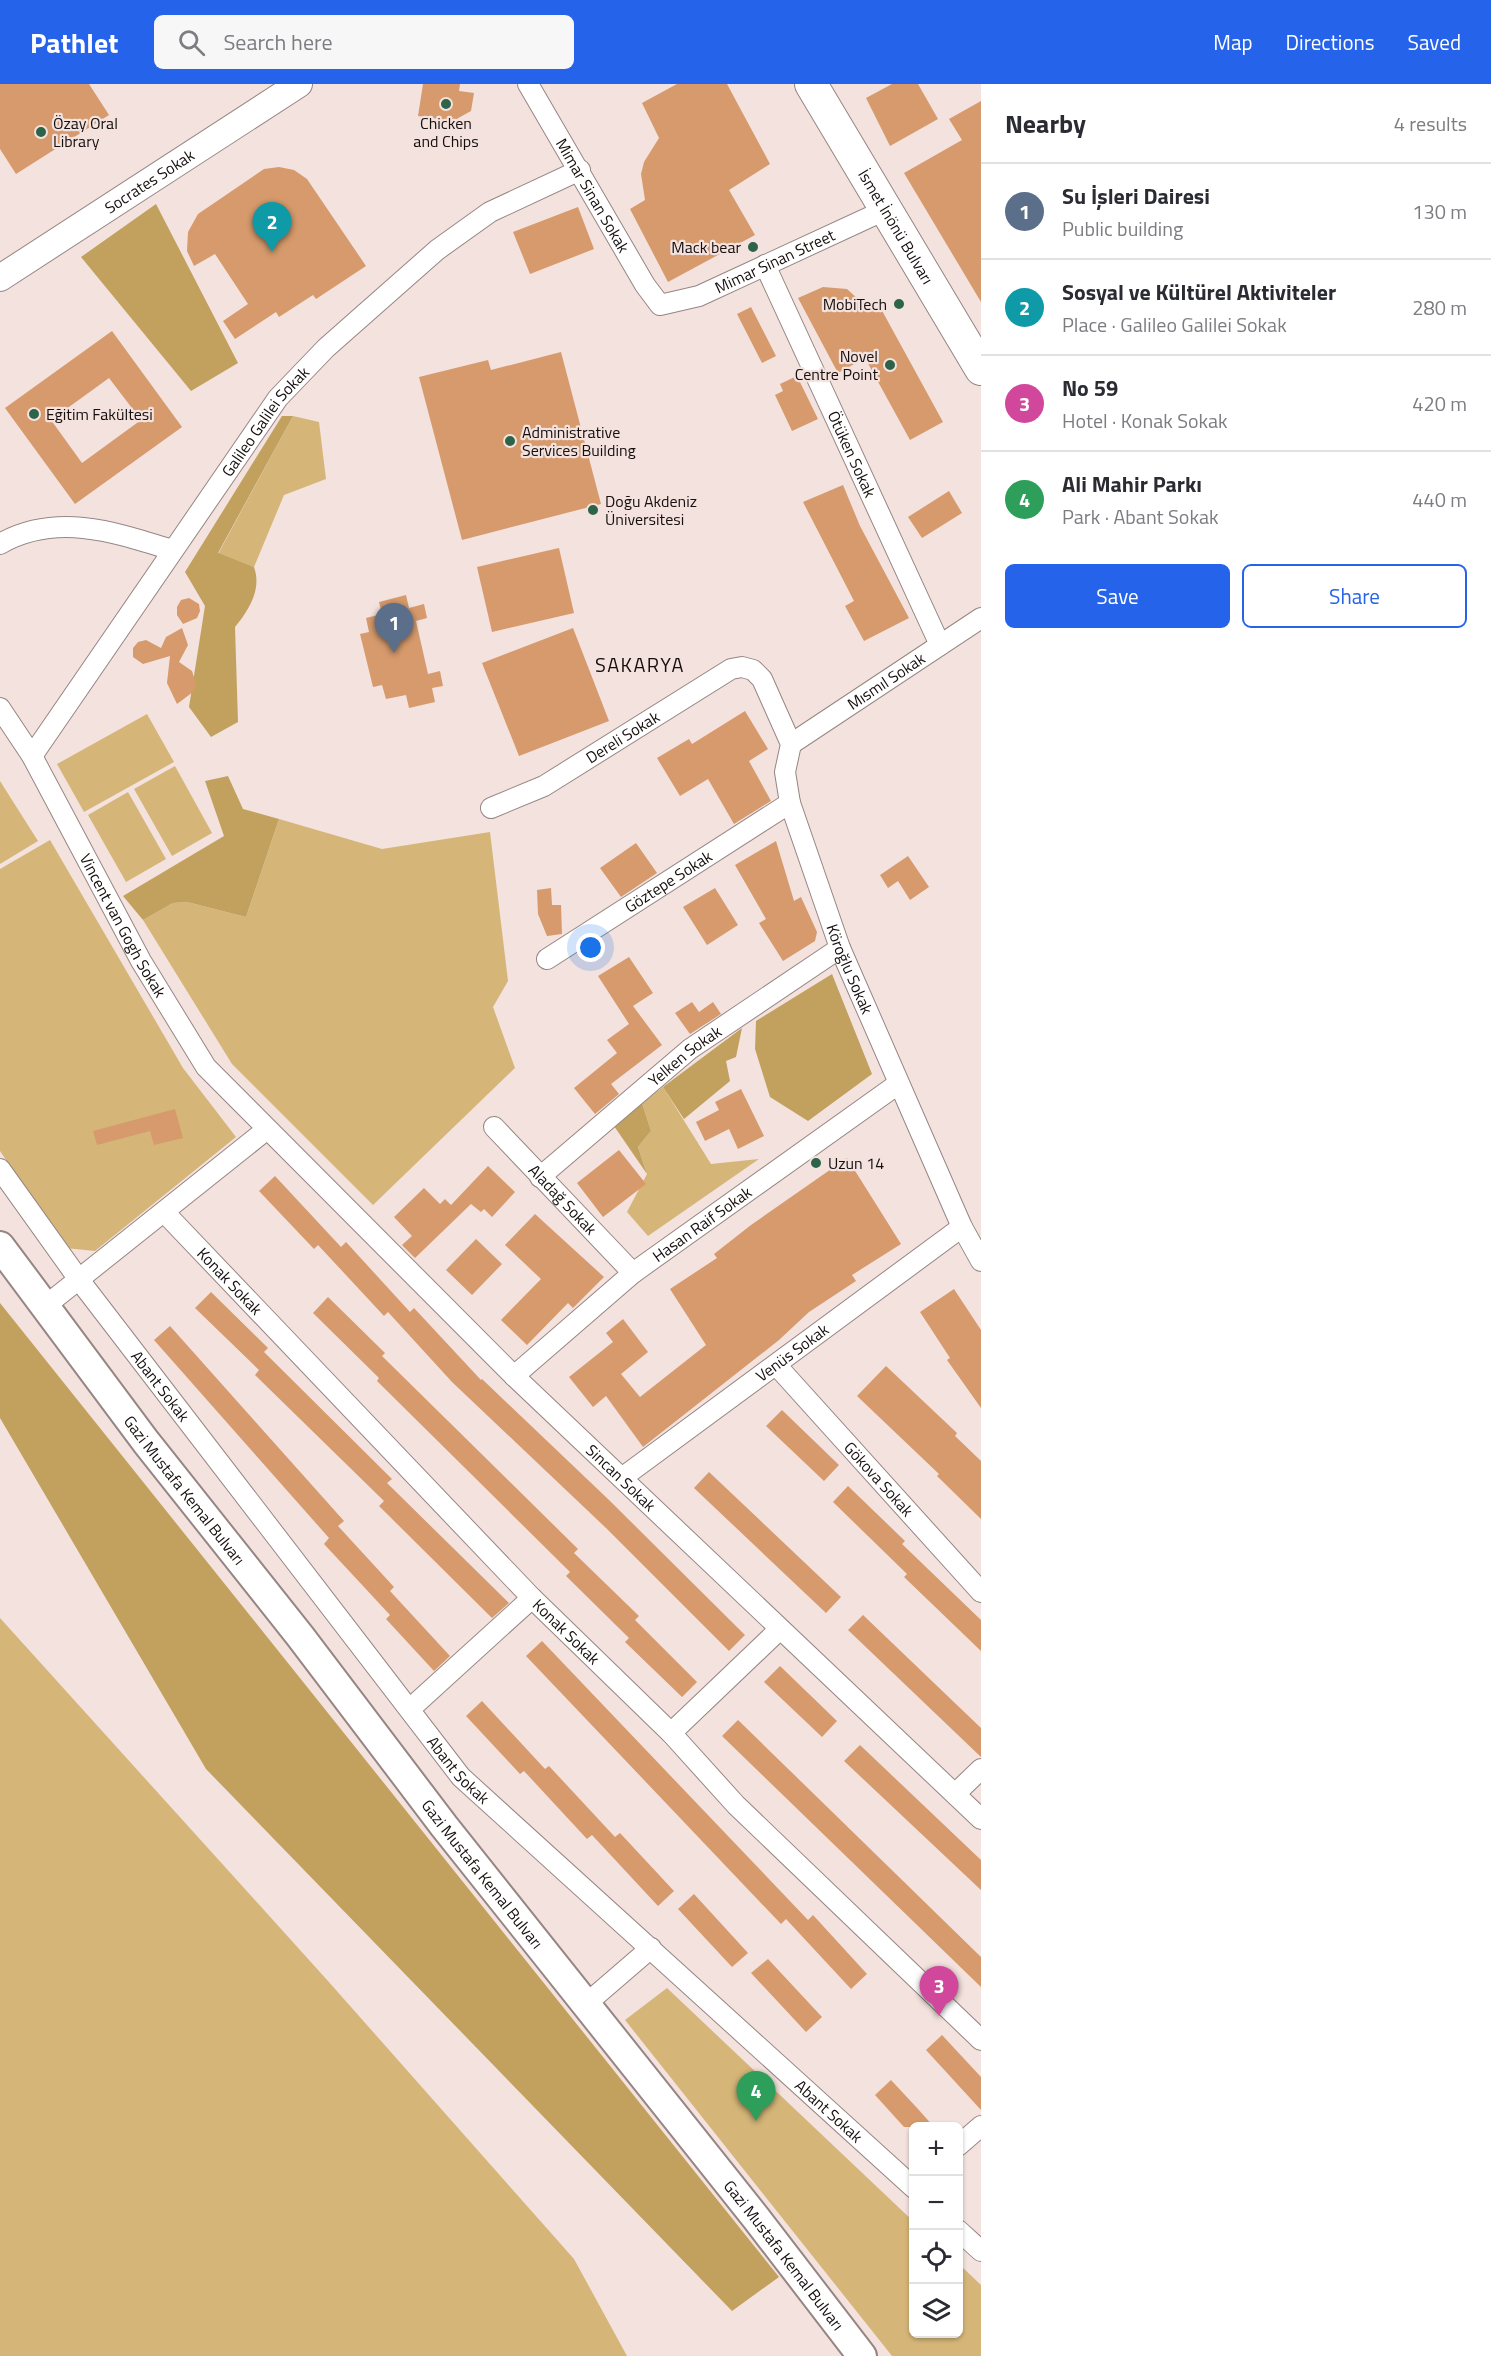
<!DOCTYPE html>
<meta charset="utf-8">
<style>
body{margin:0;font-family:"Titillium Web",sans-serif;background:#f7f7f7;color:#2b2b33}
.controls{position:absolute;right:18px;bottom:18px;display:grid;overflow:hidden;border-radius:9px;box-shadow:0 2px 4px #0004}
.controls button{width:54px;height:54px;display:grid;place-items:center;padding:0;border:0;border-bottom:2px solid #e1e1e2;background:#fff;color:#2b2b33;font:30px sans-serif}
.you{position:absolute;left:591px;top:864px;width:21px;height:21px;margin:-15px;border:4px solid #fff;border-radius:50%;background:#1a73e8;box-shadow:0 0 0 9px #1a73e833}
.badge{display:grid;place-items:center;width:39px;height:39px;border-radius:50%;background:#2563eb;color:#fff;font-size:20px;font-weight:700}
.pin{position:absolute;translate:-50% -50px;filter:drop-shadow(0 2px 3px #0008)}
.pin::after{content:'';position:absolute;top:32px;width:21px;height:18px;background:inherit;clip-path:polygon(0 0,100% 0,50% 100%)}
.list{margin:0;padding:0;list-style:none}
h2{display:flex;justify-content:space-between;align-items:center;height:78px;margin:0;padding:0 24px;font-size:26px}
h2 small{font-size:20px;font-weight:400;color:#7c7c81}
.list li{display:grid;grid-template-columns:39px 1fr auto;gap:18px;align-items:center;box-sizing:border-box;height:96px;padding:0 24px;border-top:2px solid #e1e1e2}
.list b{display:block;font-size:22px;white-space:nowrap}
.list p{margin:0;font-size:20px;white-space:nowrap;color:#7c7c81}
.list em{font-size:20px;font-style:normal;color:#7c7c81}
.actions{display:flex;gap:12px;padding:18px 24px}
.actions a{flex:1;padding:14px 0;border:2px solid #2563eb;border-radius:9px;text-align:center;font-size:21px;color:#2563eb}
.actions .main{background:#2563eb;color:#fff}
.icon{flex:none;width:33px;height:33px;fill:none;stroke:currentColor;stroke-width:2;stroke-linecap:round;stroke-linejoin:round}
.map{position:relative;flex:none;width:981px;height:2272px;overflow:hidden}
header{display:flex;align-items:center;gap:36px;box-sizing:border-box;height:84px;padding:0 30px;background:#2563eb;color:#fff}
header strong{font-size:28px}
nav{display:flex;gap:33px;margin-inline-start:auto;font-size:21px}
.search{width:420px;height:54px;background:#f7f7f7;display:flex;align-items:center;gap:15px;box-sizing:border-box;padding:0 21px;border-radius:9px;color:#7c7c81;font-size:22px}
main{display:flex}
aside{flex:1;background:#fff}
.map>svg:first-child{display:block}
.green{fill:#d5b678}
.forest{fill:#c2a15e}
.building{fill:#d69a6c;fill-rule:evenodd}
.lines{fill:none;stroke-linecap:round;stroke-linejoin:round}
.minor-casing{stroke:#968683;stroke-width:22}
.tertiary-casing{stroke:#968683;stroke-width:28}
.secondary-casing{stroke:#968683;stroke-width:32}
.primary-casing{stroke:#968683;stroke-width:34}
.minor{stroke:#fff;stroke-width:20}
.tertiary{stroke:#fff;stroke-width:26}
.secondary{stroke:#fff;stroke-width:28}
.primary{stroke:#fff;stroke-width:32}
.poi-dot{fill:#2c6349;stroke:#f3e2de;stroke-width:2}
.labels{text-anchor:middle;stroke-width:4.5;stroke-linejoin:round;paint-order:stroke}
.poi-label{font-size:16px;fill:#150f0e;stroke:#f3e2de;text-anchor:start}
.street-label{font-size:16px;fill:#150f0e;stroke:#f3e2de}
.quarter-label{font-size:20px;letter-spacing:1.5px;fill:#150f0e;stroke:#f3e2de}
</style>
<header>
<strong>Pathlet</strong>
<div class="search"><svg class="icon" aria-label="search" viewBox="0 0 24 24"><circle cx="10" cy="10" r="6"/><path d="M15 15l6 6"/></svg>Search here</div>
<nav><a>Map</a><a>Directions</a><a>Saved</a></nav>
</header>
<main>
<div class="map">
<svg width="981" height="2272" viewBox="0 0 981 2272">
<rect width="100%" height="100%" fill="#f3e2de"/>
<path class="green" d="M293,332L319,338L326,395L284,411L254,483L218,470Z
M147,630L174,678L84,728L57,680Z
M175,682L212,749L172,772L134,705Z
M0,697L38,757L0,780Z
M128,708L166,775L126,798L88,731Z
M279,735L382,765L490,748L508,897L493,923L515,984L373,1121L232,980L143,836L173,819L187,818L246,833Z
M50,756L183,984L236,1053L95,1167L65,1164L0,1067V785Z
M663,1003L711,1080L759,1075L648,1152L627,1128L647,1090L638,1063L651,1047L642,1019Z
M0,1534L328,1897L574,2175L627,2272H0Z
M667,1904L913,2137L914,2250H958L959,2180L981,2201V2272H892L625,1936Z"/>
<path class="forest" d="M156,120L238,279L191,307L81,173Z
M282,332H293L218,469L254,483C262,505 249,526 235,543L238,638L211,653L189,623L205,522L185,488Z
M228,692L243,725L279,735L246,833L187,818L173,819L143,836L123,812L224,752L205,697Z
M832,890L872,990L808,1037L770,1013L755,965L756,937Z
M742,944L736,973L726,977L730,997L684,1035L663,1003Z
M642,1019L651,1047L638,1063L647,1090L614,1042Z
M0,1219L779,2193L732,2227L206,1685L0,1334Z"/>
<path class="building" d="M0,0H89L109,31L16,90L0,65Z
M423,0H460L459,7L474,9L471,27L453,37L418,32Z
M677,0H727L770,80L729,106L755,151L668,198L630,125L645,116L641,90L644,78L659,54L642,19Z
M892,0H918L938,35L890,62L866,14Z
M981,17V218L904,89L962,56L949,35Z
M279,83L294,86L307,95L366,182L316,215L313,211L279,233L276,228L235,255L223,237L248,220L215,170L194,182L187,167L188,148L198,130L264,85Z
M578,123L594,165L530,190L513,148Z
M823,203L847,205L871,227L880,223L943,338L910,356L865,274L838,289L798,214Z
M751,223L776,272L762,279L737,230Z
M112,247L182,343L75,420L5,324ZM109,294L141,336L82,379L51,336Z
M561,268L601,420L462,456L419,293L488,276L491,286Z
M797,292L818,335L792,347L775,311L783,307L780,300Z
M843,401L860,442L909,534L864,557L845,522L854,517L803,418Z
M949,407L962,429L922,454L908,433Z
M559,464L574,529L492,548L477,483Z
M406,511L409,524L424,520L427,534L416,537L428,590L440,587L443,602L432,604L435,618L409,624L406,611L386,615L382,601L373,603L360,550L369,548L366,534L382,530L379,518Z
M189,514L199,520L200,527L197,534L183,540L177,531V523L181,516Z
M182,544L188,561L179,578L192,587L196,600L193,608L177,620L167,599L170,572L143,580L133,573V564L138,558L146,556L161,564L166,553Z
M573,544L609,637L519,672L482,579Z
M745,627L768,665L749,677L771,717L734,740L708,695L680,712L657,674L689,655L692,660Z
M776,757L794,817L801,813L817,848L815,857L783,877L759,839L766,835L735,781Z
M636,759L657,789L621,813L600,784Z
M908,772L929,803L910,816L898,797L888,804L880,791Z
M551,804L552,821H561L562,850L547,852L538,830L537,806Z
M715,804L738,841L707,861L683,823Z
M629,873L653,909L633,922L662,961L611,1000L619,1010L595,1030L574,1004L617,969L607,956L629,940L598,892Z
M692,918L699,928L713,918L721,930L690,950L675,929Z
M741,1005L764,1052L738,1065L729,1045L705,1057L696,1038L719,1026L715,1018Z
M175,1025L183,1054L154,1061L150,1047L97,1061L93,1047Z
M619,1066L646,1100L603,1133L577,1099Z
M847,1074L901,1160L852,1191L856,1197L809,1228L779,1256L643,1363L606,1312L593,1323L569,1293L613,1258L606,1249L623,1235L648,1268L621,1290L640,1313L706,1261L670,1205L717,1174L714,1170L751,1141Z
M488,1082L515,1108L492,1133L484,1125L481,1128L471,1120L415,1174L402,1161L412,1152L394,1133L424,1104L440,1120L445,1115L451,1121Z
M275,1092L341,1163L346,1158L410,1228L414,1224L481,1296L482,1295L609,1416L745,1551L729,1567L606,1444L452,1298L388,1228L384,1232L318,1161L314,1165L259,1107Z
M535,1130L604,1193L573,1224L568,1219L527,1261L501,1236L541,1195L505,1161Z
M476,1155L502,1180L472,1211L446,1186Z
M954,1205L981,1246V1324L947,1276L950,1274L920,1228Z
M211,1208L268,1264L264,1268L392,1395L387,1399L509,1519L492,1534L379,1422L384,1417L255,1291L259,1286L195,1224Z
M328,1213L385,1269L382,1272L578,1465L574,1469L639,1532L635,1536L697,1598L682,1613L625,1558L629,1554L566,1492L570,1488L377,1297L379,1294L313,1229Z
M170,1242L344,1437L338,1442L394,1503L390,1507L450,1572L434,1587L386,1535L390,1531L324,1460L329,1454L154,1256Z
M886,1282L957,1349L955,1352L981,1377V1435L937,1392L939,1390L857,1312Z
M782,1326L839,1381L824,1397L766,1342Z
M709,1388L841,1513L826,1529L694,1404Z
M848,1402L905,1457L902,1460L981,1536V1567L904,1493L907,1490L833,1418Z
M863,1531L981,1644V1673L848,1546Z
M542,1557L808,1836L813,1831L867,1890L851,1905L786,1835L781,1840L526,1572Z
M780,1582L837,1637L822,1653L764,1598Z
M482,1617L545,1685L549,1682L615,1753L620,1749L674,1807L658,1822L592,1751L587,1755L524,1687L520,1690L466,1632Z
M738,1636L981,1873V1903L722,1652Z
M860,1661L981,1776V1806L844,1677Z
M694,1810L748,1869L732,1883L678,1825Z
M768,1875L822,1933L806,1948L751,1889Z
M942,1951L981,1993V2026L926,1966Z
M891,1996L918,2025L934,2043H904L875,2011Z"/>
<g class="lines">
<defs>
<g id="minor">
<path id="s1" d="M528,0L645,201L660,221L699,212L885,126"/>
<path id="s2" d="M765,181L940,561"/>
<path d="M0,460C56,428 115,448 172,466"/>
<path id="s3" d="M0,624L32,672L141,877L206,983L514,1292L981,1735"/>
<path id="s4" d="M791,660L981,534"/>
<path id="s5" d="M32,672L278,314L326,264L437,166L490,128L580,86"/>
<path id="s6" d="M491,724L544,702L731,585L742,583L753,586L762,595L791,660L785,688L790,719L840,864L962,1143L981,1177"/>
<path id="s7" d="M547,875L790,719"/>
<path id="s8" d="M494,1043L633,1189"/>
<path id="s9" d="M0,1085L80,1197L461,1693L914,2104"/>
<path id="s10" d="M540,1093L690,965L840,864"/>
<path id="s11" d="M165,1129L532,1514L671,1649L736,1721L981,1956"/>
<path d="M44,1223L266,1046"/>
<path id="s12" d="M777,1282L981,1508"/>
<path id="s13" d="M514,1292L633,1189L898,1000"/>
<path id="s14" d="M623,1393L962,1143"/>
<path d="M411,1624L532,1514"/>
<path d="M671,1649L780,1545"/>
<path d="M955,1710L981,1685"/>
<path d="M586,1920L651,1864"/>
<path d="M958,2062L981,2042"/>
<path d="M958,2146L981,2167"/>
</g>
<g id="tertiary">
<path id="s15" d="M0,194L299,0"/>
</g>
<g id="secondary">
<path id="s16" d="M0,1162L146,1358L300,1552L444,1742L756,2134L862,2272"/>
</g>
<g id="primary">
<path id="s17" d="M811,0L981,285"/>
</g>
</defs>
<use href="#minor" class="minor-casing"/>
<use href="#tertiary" class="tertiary-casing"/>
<use href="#secondary" class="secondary-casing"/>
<use href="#primary" class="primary-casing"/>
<use href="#minor" class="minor"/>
<use href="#tertiary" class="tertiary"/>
<use href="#secondary" class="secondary"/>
<use href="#primary" class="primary"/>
</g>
<g class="poi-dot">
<circle cx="446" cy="20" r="6"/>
<circle cx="41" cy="48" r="6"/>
<circle cx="753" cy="163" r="6"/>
<circle cx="899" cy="220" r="6"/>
<circle cx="890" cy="281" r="6"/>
<circle cx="34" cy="330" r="6"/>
<circle cx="510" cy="357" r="6"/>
<circle cx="593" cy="426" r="6"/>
<circle cx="816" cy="1079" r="6"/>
</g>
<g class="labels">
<g class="poi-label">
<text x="53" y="45">Özay Oral<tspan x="53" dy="18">Library</tspan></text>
<text x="446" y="45" text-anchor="middle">Chicken<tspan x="446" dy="18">and Chips</tspan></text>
<text x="741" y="169" text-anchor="end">Mack bear</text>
<text x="887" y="226" text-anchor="end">MobiTech</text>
<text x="878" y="278" text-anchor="end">Novel<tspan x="878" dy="18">Centre Point</tspan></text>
<text x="46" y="336">Eğitim Fakültesi</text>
<text x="522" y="354">Administrative<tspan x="522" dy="18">Services Building</tspan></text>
<text x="605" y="423">Doğu Akdeniz<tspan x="605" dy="18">Üniversitesi</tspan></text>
<text x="828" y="1085">Uzun 14</text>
</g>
<g class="street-label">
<text dy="6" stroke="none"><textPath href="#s15" startOffset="178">Socrates Sokak</textPath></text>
<text dy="6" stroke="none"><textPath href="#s1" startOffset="129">Mimar Sinan Sokak</textPath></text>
<text dy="6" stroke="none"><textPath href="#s17" startOffset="166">İsmet İnönü Bulvarı</textPath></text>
<text dy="6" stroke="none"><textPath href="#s1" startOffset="381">Mimar Sinan Street</textPath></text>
<text dy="6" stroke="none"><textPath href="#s5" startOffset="408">Galileo Galilei Sokak</textPath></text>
<text dy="6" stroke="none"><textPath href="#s2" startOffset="208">Ötüken Sokak</textPath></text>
<text dy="6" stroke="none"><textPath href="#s4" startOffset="114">Mısmıl Sokak</textPath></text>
<text dy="6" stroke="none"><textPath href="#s6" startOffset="150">Dereli Sokak</textPath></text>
<text dy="6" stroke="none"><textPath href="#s7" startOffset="144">Göztepe Sokak</textPath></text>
<text dy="6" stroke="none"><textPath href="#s3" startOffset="250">Vincent van Gogh Sokak</textPath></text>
<text dy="6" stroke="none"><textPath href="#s6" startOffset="621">Köroğlu Sokak</textPath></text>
<text dy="6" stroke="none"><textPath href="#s10" startOffset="189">Yelken Sokak</textPath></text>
<text dy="6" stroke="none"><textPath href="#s8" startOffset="100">Aladağ Sokak</textPath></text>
<text dy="6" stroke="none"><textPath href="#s13" startOffset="242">Hasan Raif Sokak</textPath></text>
<text dy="6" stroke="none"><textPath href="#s11" startOffset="94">Konak Sokak</textPath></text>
<text dy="6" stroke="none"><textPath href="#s14" startOffset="210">Venüs Sokak</textPath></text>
<text dy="6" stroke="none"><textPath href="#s9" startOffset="270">Abant Sokak</textPath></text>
<text dy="6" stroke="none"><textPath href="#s3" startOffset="998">Sincan Sokak</textPath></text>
<text dy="6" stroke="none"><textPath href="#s12" startOffset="152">Gökova Sokak</textPath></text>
<text dy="6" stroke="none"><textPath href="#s16" startOffset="306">Gazi Mustafa Kemal Bulvarı</textPath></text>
<text dy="6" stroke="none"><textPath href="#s11" startOffset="580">Konak Sokak</textPath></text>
<text dy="6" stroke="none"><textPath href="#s9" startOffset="756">Abant Sokak</textPath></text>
<text dy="6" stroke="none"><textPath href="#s16" startOffset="792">Gazi Mustafa Kemal Bulvarı</textPath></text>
<text dy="6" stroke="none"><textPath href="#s9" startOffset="1260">Abant Sokak</textPath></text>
<text dy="6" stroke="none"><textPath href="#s16" startOffset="1278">Gazi Mustafa Kemal Bulvarı</textPath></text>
</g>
<g class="quarter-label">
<text x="640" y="588">SAKARYA</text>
</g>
</g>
</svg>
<div class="controls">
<button>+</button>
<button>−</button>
<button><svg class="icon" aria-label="locate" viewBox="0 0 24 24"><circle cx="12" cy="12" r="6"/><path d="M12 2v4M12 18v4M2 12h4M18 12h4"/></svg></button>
<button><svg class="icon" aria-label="layers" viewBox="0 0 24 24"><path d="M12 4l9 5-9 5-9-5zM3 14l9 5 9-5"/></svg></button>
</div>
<div class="you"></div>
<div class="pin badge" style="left:394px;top:569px;background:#5c6f8a">1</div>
<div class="pin badge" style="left:272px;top:168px;background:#0f9aa8">2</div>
<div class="pin badge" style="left:939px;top:1932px;background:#d1479c">3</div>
<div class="pin badge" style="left:756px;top:2037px;background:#2e9e5b">4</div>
</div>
<aside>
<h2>Nearby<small>4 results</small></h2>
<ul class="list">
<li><span class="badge" style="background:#5c6f8a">1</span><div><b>Su İşleri Dairesi</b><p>Public building</p></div><em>130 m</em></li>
<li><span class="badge" style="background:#0f9aa8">2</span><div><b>Sosyal ve Kültürel Aktiviteler</b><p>Place · Galileo Galilei Sokak</p></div><em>280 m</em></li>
<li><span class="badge" style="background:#d1479c">3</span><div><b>No 59</b><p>Hotel · Konak Sokak</p></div><em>420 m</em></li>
<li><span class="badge" style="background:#2e9e5b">4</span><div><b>Ali Mahir Parkı</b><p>Park · Abant Sokak</p></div><em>440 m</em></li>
</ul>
<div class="actions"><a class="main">Save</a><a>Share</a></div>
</aside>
</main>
